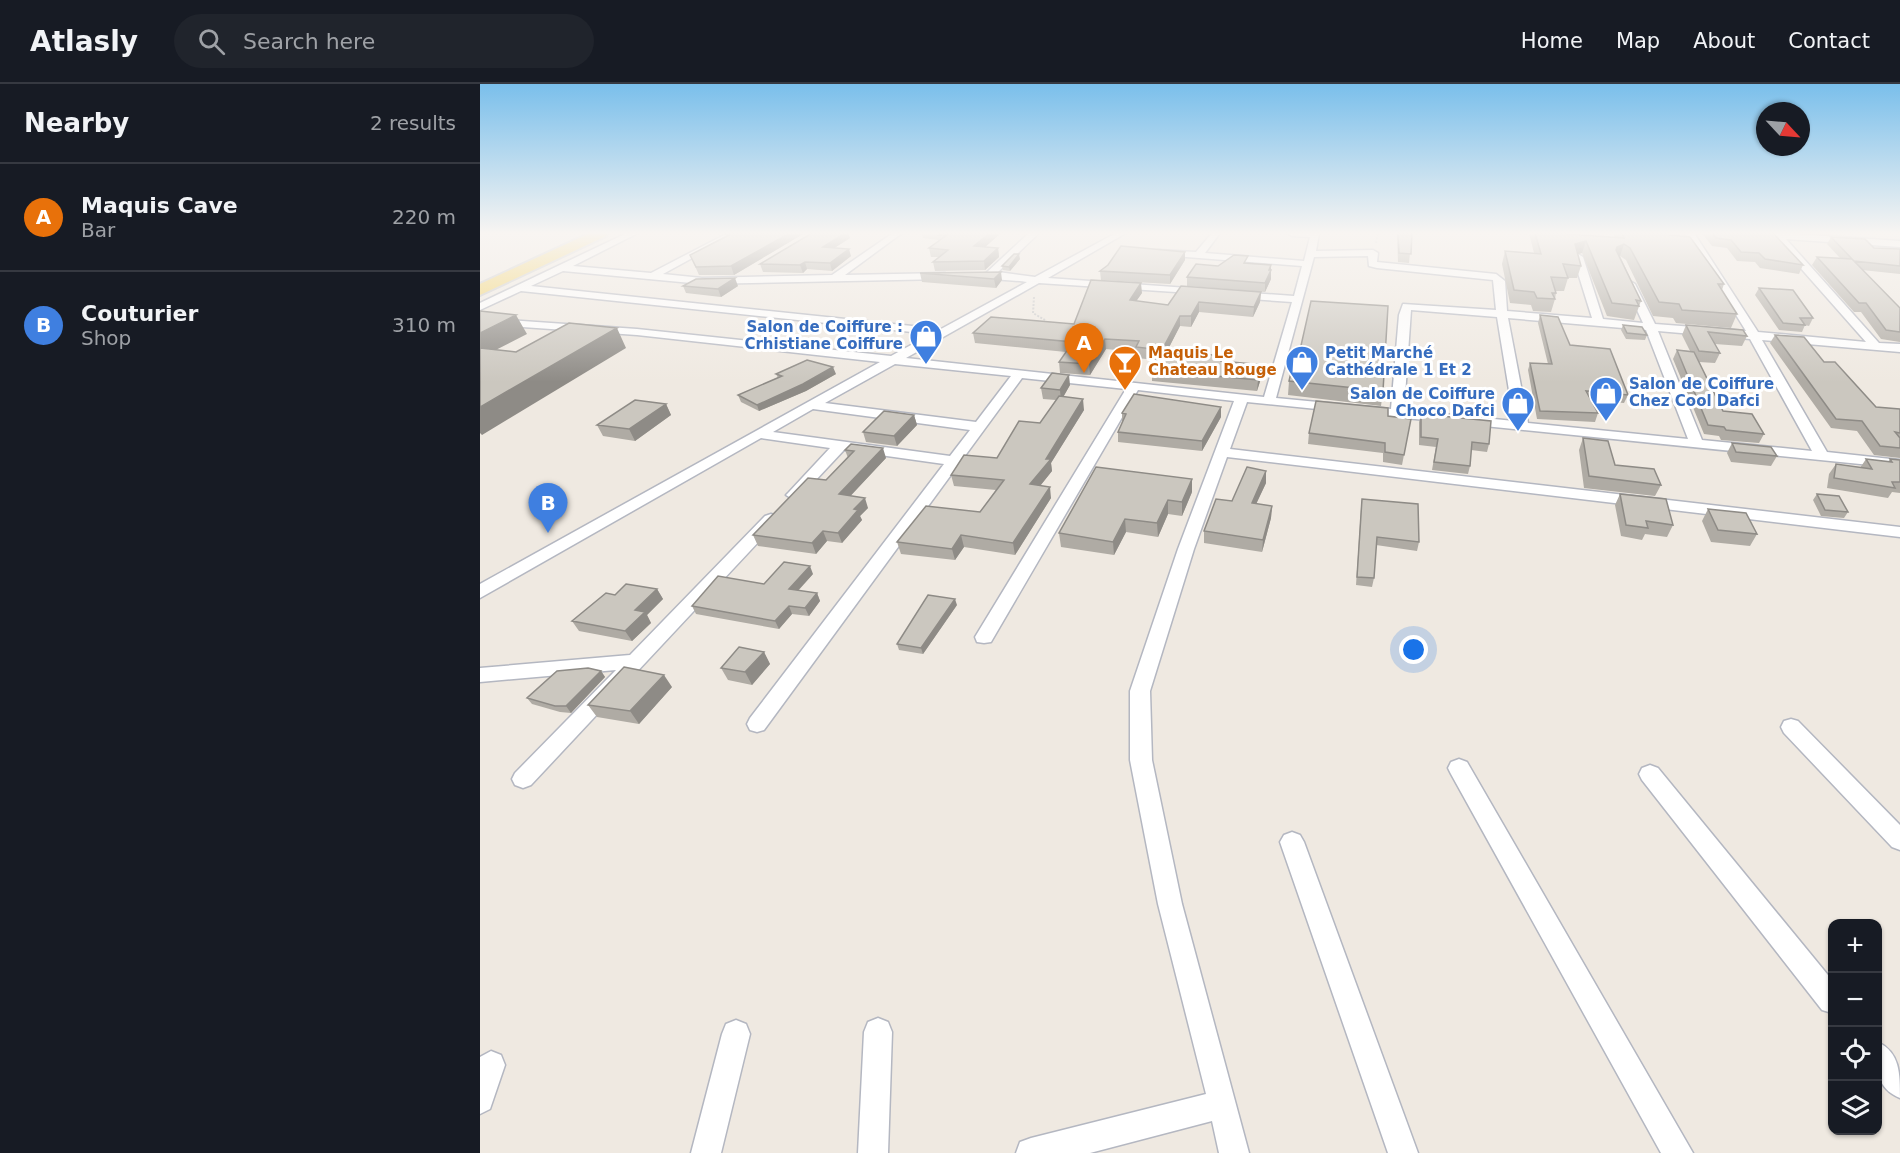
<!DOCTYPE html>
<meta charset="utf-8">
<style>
body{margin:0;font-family:"DejaVu Sans",sans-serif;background:#20242c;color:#f1f3f6}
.controls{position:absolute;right:18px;bottom:18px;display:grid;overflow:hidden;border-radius:12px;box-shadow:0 2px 4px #0004}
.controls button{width:54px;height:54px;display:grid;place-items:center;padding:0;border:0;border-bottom:2px solid #363941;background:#171b24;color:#f1f3f6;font:30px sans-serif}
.compass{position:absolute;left:1276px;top:18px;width:54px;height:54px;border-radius:50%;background:#171b24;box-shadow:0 2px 4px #0004;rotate:116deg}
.you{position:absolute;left:934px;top:566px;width:21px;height:21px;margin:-15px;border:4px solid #fff;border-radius:50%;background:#1a73e8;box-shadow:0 0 0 9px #1a73e833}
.badge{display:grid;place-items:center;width:39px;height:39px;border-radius:50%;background:#b45309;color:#fff;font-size:20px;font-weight:700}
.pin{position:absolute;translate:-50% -50px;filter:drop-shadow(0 2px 3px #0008)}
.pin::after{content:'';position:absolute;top:32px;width:21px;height:18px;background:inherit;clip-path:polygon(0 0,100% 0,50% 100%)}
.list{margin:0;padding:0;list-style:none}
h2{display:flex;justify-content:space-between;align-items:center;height:78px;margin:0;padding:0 24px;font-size:26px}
h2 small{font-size:20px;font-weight:400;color:#9ea1a6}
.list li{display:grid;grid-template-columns:39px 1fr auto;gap:18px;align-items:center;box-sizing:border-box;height:108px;padding:0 24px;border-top:2px solid #363941}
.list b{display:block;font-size:22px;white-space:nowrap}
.list p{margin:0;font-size:20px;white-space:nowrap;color:#9ea1a6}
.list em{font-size:20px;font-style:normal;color:#9ea1a6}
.icon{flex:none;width:33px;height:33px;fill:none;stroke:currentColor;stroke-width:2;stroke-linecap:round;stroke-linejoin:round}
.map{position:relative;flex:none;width:1420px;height:1069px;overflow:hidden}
header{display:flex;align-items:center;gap:36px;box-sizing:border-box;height:84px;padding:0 30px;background:#171b24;border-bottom:2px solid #363941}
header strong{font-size:28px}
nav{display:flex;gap:33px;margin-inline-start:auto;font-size:21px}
.search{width:420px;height:54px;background:#20242c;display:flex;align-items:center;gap:15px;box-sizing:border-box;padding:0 21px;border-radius:33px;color:#9ea1a6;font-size:22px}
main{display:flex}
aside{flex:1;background:#171b24}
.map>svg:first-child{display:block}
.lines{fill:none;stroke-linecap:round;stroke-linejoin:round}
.street-casing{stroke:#b4b7c1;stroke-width:3}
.primary-casing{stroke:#c9c9c9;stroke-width:4}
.path{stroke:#c9c9c9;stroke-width:2;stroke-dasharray:2 1.5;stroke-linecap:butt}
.street{fill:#fff;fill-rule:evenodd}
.primary{fill:#f2d163;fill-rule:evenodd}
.wall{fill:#afaba4}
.shaded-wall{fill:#8e8b86}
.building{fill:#cbc7bf;stroke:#8e8b86;stroke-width:1.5}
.labels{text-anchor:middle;stroke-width:6;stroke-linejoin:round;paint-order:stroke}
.far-shop-label{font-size:15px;font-weight:bold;fill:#366cbe;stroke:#fff;text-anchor:end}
.far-food-label{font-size:15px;font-weight:bold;fill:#c56008;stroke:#fff;text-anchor:start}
</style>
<header>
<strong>Atlasly</strong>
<div class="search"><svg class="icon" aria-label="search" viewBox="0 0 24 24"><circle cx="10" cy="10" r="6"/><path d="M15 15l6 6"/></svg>Search here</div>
<nav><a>Home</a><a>Map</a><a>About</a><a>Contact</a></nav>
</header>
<main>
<aside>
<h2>Nearby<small>2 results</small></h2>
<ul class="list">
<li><span class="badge" style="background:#e8710a">A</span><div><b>Maquis Cave</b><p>Bar</p></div><em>220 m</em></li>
<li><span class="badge" style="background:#3f7fe0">B</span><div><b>Couturier</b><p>Shop</p></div><em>310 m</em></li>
</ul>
</aside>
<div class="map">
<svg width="1420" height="1069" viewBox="0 0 1420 1069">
<rect width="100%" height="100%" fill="#efe9e1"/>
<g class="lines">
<defs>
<path id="street" d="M147,149H158L93,182L171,189L248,149H258L183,190L222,194L352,191L413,149H422L365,191L465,189L470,192L465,195L222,200L83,187L51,202L461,245L547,198C536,196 498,195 494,192L506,189L549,149H559L518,188L555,193L636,149H646L568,194L722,205L727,208L726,210L559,199L426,274L784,313L812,218L756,214L751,211L756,208L814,212L822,182L681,171L676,168L678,166L716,168L732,149H740L725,169L824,177L830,153L812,152L807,149H839L836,167L893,166L898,169L897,178L1016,190L1025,197L1027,227L1112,234L1093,173L1098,170L1103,173L1123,235L1163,239L1145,200L1150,197L1155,200L1175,240L1266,247L1205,149H1214L1278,248L1386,258L1295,155L1251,152L1246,149H1300L1420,157V163L1306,155L1399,259L1420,260V268L1282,256L1347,368L1420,376V384L767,318L750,365L1420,443V453L747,373L714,465L670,607L672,676L702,820L769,1069H739L732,1037L610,1069H536L540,1058L551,1054L726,1010L678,820L650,676V607L698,465L754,317L658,306L511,558L504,559L497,558L495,553L646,305L542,294L284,646L277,648L270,646L267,640L270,634L464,380L364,366L319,414L314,416L306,411L309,408L350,364L281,354L0,514V500L400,278L157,251L0,240V234L157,245L411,272L451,250L41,207L0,226V219ZM888,172L889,182L897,184L1013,196L1016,226L923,220L919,231L911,325L796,314L834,173ZM931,226L1017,233L1034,337L924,326ZM1028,234L1166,246L1208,355L1048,339ZM1178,247L1270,255L1332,367L1222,356ZM415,280L531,292L496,338L345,319ZM333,325L490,346L470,372L293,348Z
M291,430L297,432L299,435L297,438L51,701L43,704L35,701L32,695L35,689L136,586L0,598V584L150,571L285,432Z
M1311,635L1318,637L1420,741V766L1412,763L1304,649L1301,643L1304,637Z
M979,675L987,678L1213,1069H1181L971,690L968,684L971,678Z
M1170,681L1178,684L1352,896V929L1342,926L1162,696L1159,690L1162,684Z
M812,748L820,751L824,758L938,1069H908L800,758L804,751Z
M398,934L408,938L412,948L408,1069H378L384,948L388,938Z
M256,936L266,940L270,950L241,1069H211L242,950L246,940Z
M1398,958C1420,969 1420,989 1420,1014C1395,1004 1395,981 1398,958Z
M11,967L21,971L25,981L10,1025L0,1030V973Z"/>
<path id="primary" d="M110,149H128L126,152L0,211V200Z"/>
</defs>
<use href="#street" class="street-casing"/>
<use href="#primary" class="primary-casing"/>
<path class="path" d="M896,159L898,149
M554,213L553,229L565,236"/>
<use href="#street" class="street"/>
<use href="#primary" class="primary"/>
</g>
<path class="wall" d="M442,149H521L505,163L518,164L519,173L505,186L455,187L453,178L459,173H451L449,164L460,156L443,154Z
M917,149H932L929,179L918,178Z
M1049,149H1086L1087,150L1135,153L1133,149H1187L1189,151L1244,200L1242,206L1257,230L1251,244L1196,239L1193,234L1173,232L1146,176L1140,172L1161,217L1154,236L1127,232L1102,169L1098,170L1101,182L1097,194H1088L1084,207H1075L1076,209L1075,215L1071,228L1053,227L1051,221L1030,219L1022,180L1025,167L1054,169Z
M1222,149H1293L1323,181L1319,190L1280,184L1275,178L1257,177L1247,164L1232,162Z
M245,150H323L254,191H219L210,171L246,152Z
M1351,153L1394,164L1420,165V190L1382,186L1420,224V258L1401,255L1381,228H1374L1332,181L1337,173L1360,174L1347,160Z
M370,154L354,164L371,172L352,187L327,185L323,189L283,188L280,180Z
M540,175L530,187L523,186L522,182Z
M705,176L690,200L621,196L620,187Z
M767,179L791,186V195L785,208L707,202V193L738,182Z
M440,189L522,196L516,204L442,198Z
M203,202H258L241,213L206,209Z
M1279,204L1333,234L1329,242L1325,241L1322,248L1299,246L1275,211Z
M781,208L780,218L773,233L719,228L711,243L700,242L687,267L743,277L783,281L782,291L777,307L672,297V286L677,276L656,274V268L626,265L610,291L580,289L579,278L586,268L495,259L493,249L594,240L662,209L656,217L688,221Z
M1060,231L1090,261L1148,311L1144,319L1111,316L1118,329L1115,338L1057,335L1048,286L1050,279L1068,280L1058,239Z
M1143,241L1167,251L1165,256L1146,255L1141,246Z
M1206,241L1267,252L1262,262L1235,260L1240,269L1235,279L1219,278L1243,327L1284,350L1279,359L1241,356L1239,352L1224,350L1193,275L1197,266L1210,267L1202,251Z
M1295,251L1344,278L1396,323L1420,325V374L1394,371L1377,347L1351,344L1290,259Z
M296,290H356L326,307L279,327L261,318L258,311L298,294Z
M809,297L903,307L901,322L808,311Z
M590,301L583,313L604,326L571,379L572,387L560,402L571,414L535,471L484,463L475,476L421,470L417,458L500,428L516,406L474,402L471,391L517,374L560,339L576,316L563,315L561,304Z
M186,320L191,331L155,357L123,352L117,341Z
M642,329L741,333L722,367L638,358V348L642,338Z
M941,330L1009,360L1007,368L991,366L990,382L988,390L952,386L956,363L939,361V338Z
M434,331L437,341L417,362L386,358L383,348Z
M908,332L931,335L922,381L903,378V369L828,360L829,349Z
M1103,354L1135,381L1181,401L1175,412L1104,404L1099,366Z
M1252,359L1297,372L1291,382L1251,378L1247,369Z
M371,360L406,374L370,412L388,424L380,432L382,436L362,459L347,457L336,470L278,462L273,451L346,396L368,374L365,366Z
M1386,375L1408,378L1410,375L1420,376V409L1412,408L1408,414L1347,404L1349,390L1356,380L1380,384Z
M786,387V399L776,420L792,422L791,434L782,468L724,459V447L752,417Z
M712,408L702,432L688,430L678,453L646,448L634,471L581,463L579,449Z
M1140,410L1193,441L1187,453L1165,450L1162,456L1141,452L1135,421Z
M1337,410L1368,428L1364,434L1341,432L1333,416Z
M882,415L939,458L937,467L896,461L894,494L892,503L876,501L881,424Z
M1228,425L1277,450L1270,462L1231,458L1222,437Z
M333,490L318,507L337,509L340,517L329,532L312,530L299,545L216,530L212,522L284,500Z
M177,505L183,515L167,531L171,539L152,557L99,547L92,537L135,511Z
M477,521L443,570L419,566L417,560Z
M284,568L290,580L272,601L248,596L241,584Z
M121,587L125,593L91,629L80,628L52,620L47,614Z
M192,603L159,640L117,633L108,621Z"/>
<path class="shaded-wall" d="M310,149H323V150L254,191L251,182Z
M365,149H368L370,154L345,170L343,163Z
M510,149H521L496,171L494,162Z
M1106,157L1102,169L1091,172L1095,160Z
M1144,160L1140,172L1133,175L1137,163Z
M518,164L519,173L505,186L504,177Z
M369,165L371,172L352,187L350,179Z
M705,168V176L690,200V191Z
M539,170L540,175L530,187L529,183Z
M325,178L327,185L323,189L320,181Z
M791,181V195L785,208V199Z
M521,188L522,196L516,204L514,195Z
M255,194L258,202L241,213L238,205Z
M661,199L662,209L650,226V216Z
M781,208L780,218L773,233L774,223Z
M719,218V228L711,243V232Z
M36,231L47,250L0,274V249Z
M700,232V242L682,277V266Z
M137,244L146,264L2,351L0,349V323Z
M625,255L626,265L610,291L609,280Z
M783,281L782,291L777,307L778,296Z
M353,283L356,290L326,307L279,327L277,321Z
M589,291L590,301L581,317L580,306Z
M603,315L604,326L571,379L572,387L552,412L550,400Z
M186,320L191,331L155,357L149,345Z
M741,323V333L722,367V357Z
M434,331L437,341L417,362L414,352Z
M403,364L406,374L363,420L359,410Z
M786,387V399L771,431L772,419Z
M712,395V408L702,432V418Z
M570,403L571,414L535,471L533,459Z
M385,414L388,424L380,432L382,436L362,459L358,449L374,425Z
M688,416V430L678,453L677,439Z
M792,422L791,434L782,468L783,456Z
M645,435L646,448L634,471L633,458Z
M343,447L347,457L336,470L332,459Z
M481,451L484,463L475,476L472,465Z
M330,482L333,490L312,513L309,505Z
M177,505L183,515L167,531L171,539L152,557L145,547L155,526Z
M337,509L340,517L329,532L325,524Z
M475,515L477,521L443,570L441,564Z
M309,522L312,530L299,545L295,537Z
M284,568L290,580L272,601L265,588Z
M121,587L125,593L91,629L86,622Z
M184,591L192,603L159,640L150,627Z"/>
<path class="building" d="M247,149H310L251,182L216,183L210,171L251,150H245Z
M332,149H365L343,163L369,165L350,179L325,178L320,181L280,180Z
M462,149H510L494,162L518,164L504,177L453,178L468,166L449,164L467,151H459Z
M918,149H932L931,170L919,169Z
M1055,149H1086L1087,150L1144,154L1142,149H1187L1189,151L1210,153L1244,200H1238L1257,230L1202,226L1199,220L1179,218L1150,164L1144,160L1137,163L1136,166L1161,217L1156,216L1159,222L1132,219L1106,157L1095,160L1101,182L1083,180L1088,194L1071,193L1076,209H1072L1075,215L1057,214L1054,208L1034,206L1025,167L1061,170Z
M1232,149H1293L1323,181L1285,175L1279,169L1261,168L1251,156L1236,154Z
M1351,153L1385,155L1394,164L1420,165V182L1374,177Z
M641,162L705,168L690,191L620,187L628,181Z
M534,170H539L529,183L522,182Z
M754,171L768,172L764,179L791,181L789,186H791L785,199L707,193L716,180L738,182Z
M1337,173L1372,175L1420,224V248L1406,246L1386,219H1379Z
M521,188L514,195L440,189Z
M255,194L238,205L203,202L216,195Z
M611,196L661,199L650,216L688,221L701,202L781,208L774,223L719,218L711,232H700L682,266L743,272L741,277L783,281L778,296L672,286L682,266L656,263L659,257L625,255L609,280L579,278L593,258L493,249L511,233L594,240Z
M1279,204L1313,206L1333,234H1320L1325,241L1303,239Z
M831,217L908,222L903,307L809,297L814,275H818Z
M0,227L36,231L0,249Z
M1060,231L1078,233L1090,261L1130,265L1148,311L1106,307L1118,329L1060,327L1050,279L1072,280Z
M89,239L137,244L0,323V264L36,268Z
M1143,241L1162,243L1167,251L1147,249Z
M1206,241L1263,246L1267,252L1228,248L1240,269L1219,267Z
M1295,251L1324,253L1344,278H1355L1396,323L1420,325V349L1415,348L1420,354V364L1400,362L1382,337L1356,335Z
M1197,266L1214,268L1243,327L1272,330L1284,350L1246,346L1244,343L1228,341Z
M327,276L353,283L323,300L277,321L258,311L302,292L296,290Z
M572,289L589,291L580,306L561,304Z
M654,310L741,323L722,357L638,348L646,330L642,329Z
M579,312L603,315L566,375H571L550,400L570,403L533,459L481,451L472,465L417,458L446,422L500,428L524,396L471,391L484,371L517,374L539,337L560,339Z
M155,316L186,320L149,345L117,341Z
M836,317L908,324V332L931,335L924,371L905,368V359L829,349Z
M404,327L434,331L414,352L383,348Z
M941,330L1011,337L1009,360L992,358L990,382L954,378L958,355L941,353Z
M1103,354L1128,357L1135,381L1174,385L1181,401L1109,392Z
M1252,359L1291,363L1297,372L1256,368Z
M371,360L403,364L359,410L385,414L374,425L378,426L358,449L343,447L332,459L273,451L328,394L346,396L374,367L365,366Z
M1386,375L1412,378L1410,375L1420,376V398H1412L1415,404L1354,394L1356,380L1392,385Z
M616,383L712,395L702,418L688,416L677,439L645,435L633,458L579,449Z
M767,383L786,387L772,419L792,422L783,456L724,447L736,415L752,417Z
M1140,410L1186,415L1193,441L1166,437L1168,444L1146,441Z
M1337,410L1359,412L1368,428L1345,426Z
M882,415L938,420L939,458L897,453L894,494L877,493Z
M1228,425L1266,429L1277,450L1238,446Z
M304,478L330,482L309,505L337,509L325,524L309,522L295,537L212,522L238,492L284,500Z
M146,500L177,505L155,526L165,528L145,547L92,537L126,509L135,511Z
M448,511L475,515L441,564L417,560Z
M259,563L284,568L265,588L241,584Z
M144,583L184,591L150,627L108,621Z
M108,584L121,587L86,622H75L47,614L77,587Z"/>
<linearGradient id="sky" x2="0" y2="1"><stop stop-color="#7abfeb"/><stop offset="0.5" stop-color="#f8f5f2"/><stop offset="1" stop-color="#f8f5f2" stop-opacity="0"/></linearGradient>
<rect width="1420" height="298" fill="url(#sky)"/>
<defs>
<symbol id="shop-pin" viewBox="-11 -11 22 30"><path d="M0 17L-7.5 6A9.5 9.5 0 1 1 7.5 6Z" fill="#3f7fe0" stroke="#fff"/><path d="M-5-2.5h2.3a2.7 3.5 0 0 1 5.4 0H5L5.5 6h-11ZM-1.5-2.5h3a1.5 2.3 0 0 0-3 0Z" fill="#fff"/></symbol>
<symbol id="bar-pin" viewBox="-11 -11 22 30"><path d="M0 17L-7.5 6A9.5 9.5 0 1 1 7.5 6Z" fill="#e8710a" stroke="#fff"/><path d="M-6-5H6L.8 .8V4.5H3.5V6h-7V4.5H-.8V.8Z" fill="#fff"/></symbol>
</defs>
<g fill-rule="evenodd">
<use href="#shop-pin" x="427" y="233" width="38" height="52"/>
<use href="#bar-pin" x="626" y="259" width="38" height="52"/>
<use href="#shop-pin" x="803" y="259" width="38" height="52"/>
<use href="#shop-pin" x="1107" y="290" width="38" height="52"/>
<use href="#shop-pin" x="1019" y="300" width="38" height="52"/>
</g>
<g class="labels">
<g class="far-shop-label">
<text x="423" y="248">Salon de Coiffure :<tspan x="423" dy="17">Crhistiane Coiffure</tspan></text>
<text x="845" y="274" text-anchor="start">Petit Marché<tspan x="845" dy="17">Cathédrale 1 Et 2</tspan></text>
<text x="1149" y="305" text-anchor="start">Salon de Coiffure<tspan x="1149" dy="17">Chez Cool Dafci</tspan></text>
<text x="1015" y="315">Salon de Coiffure<tspan x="1015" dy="17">Choco Dafci</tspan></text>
</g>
<g class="far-food-label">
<text x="668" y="274">Maquis Le<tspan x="668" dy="17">Chateau Rouge</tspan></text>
</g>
</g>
</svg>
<div class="controls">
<button>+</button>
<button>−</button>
<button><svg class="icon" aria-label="locate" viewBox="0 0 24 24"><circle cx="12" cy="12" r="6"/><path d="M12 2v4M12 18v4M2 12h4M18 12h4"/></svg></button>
<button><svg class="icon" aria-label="layers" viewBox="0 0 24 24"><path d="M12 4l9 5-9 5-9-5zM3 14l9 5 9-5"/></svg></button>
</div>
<svg class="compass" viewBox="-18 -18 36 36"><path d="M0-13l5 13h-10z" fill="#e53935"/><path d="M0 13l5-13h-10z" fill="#9ea1a6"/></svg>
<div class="you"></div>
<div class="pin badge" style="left:604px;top:289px;background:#e8710a">A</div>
<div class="pin badge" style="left:68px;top:449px;background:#3f7fe0">B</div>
</div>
</main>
